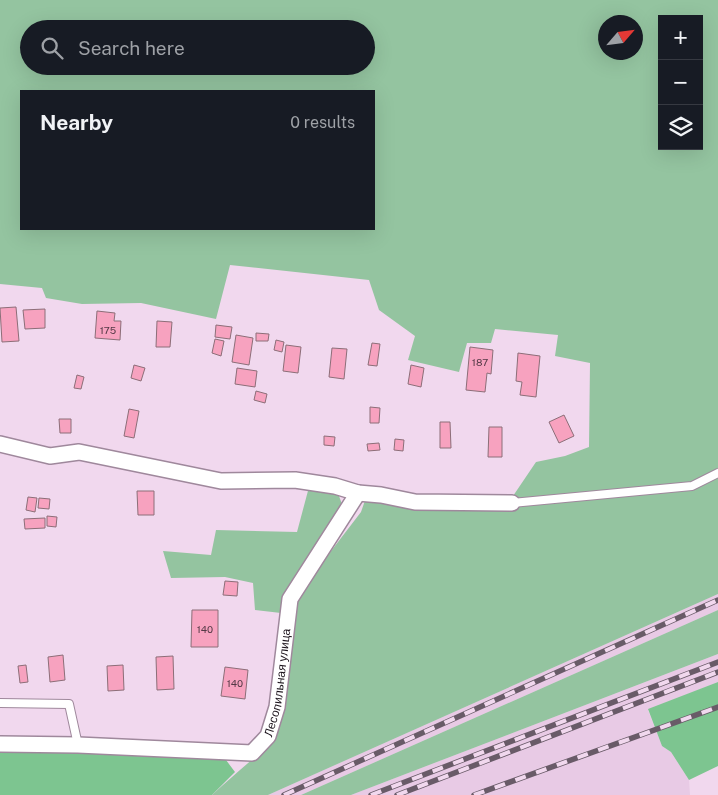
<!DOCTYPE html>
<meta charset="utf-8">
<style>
body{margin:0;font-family:"Public Sans",sans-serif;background:#242831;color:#f1f3f6}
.controls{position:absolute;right:15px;top:15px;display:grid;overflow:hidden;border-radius:0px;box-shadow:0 5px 20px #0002}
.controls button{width:45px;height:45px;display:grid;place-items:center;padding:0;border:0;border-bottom:1px solid #363941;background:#171b24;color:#f1f3f6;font:25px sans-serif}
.compass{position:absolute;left:598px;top:15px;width:45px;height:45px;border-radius:50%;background:#171b24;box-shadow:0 5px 20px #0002;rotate:62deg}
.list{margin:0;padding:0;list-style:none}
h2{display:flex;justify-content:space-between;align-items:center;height:65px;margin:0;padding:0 20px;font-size:21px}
h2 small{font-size:16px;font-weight:400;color:#9ea1a6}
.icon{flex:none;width:28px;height:28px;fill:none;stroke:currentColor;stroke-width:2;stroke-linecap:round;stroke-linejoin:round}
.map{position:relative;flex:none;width:718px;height:795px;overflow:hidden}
.search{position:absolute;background:#171b24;box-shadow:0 5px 20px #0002;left:20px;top:20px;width:355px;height:55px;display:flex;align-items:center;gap:12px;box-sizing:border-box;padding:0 18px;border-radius:28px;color:#9ea1a6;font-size:19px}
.panel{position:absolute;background:#171b24;box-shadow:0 5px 20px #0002;left:20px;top:90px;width:355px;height:140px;border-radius:0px}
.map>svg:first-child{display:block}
.built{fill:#e8cae5}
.green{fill:#94c4a0;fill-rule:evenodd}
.forest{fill:#7dc590}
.building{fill:#f7a2bf;stroke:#8c6e78}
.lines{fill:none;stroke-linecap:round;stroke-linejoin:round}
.lane-casing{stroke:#9f889c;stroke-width:10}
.street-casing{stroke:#9f889c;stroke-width:18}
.lane{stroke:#fff;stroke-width:8}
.street{stroke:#fff;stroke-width:15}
.rail-casing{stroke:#695b68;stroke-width:5.5}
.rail{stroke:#f1d8ee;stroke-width:4;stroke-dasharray:11;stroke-linecap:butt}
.labels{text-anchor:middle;stroke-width:5;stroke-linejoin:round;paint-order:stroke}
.number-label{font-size:10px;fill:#543946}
.street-label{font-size:12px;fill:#1e161e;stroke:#f1d8ee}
</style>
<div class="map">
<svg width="718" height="795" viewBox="0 0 718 795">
<rect width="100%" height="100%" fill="#f1d8ee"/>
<path class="built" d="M718,594V610L301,795H268Z
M718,654V682L648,710L662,746L671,752L689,780L690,795H351Z"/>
<path class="green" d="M0,0H718V594L268,795H212C232,776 253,760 272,741L295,598L361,512L370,486L416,495L513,496L536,462L565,456L589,447L590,363L555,356L558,335L495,329L491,343H467L459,372L408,360L415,336L379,310L369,280L230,265L216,319L141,303L82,304L46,298L42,288L0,284ZM662,19H699V146H662ZM606,22H636V52H606ZM29,29H366V66H29ZM21,91H374V229H21Z
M309,487L329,490L339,496L343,507L281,613L255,610L253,583L225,577L171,578L163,551L211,555L216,530L297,532Z
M718,610V654L351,795H301Z"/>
<path class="forest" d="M718,682V766L689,780L671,752L662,746L648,709Z
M0,749L223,756L235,772L212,795H0Z"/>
<path class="building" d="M16,307L19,341L2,342L0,308Z
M45,309V328L25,329L23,310Z
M97,311L115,313L114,321H121L120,340L95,338Z
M157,321L172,322L170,347H156Z
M216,325L232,327L230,339L215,337Z
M256,333L269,334L268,341H256Z
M236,335L253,338L249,365L232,362Z
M215,339L224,341L221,356L212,353Z
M276,340L284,342L282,352L274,350Z
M372,343L380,344L377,366L368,365Z
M286,345L301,347L298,373L283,371Z
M470,347L493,350L491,374L487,373L485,392L466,390Z
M332,348L347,349L344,379L329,377Z
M518,353L540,356L536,397L520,395L522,382L516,381Z
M134,365L145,368L141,381L131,378Z
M411,365L424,368L421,387L408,384Z
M237,368L257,371L255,387L235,384Z
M77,375L84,377L81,389L74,388Z
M256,391L267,394L265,403L254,400Z
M370,407L380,408L379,423H370Z
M129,409L139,411L134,438L124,436Z
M564,415L574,436L559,443L549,422Z
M59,419H71V433H60Z
M440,422H450L451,448H440Z
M489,427H502V457H488Z
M324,436L335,437L334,446L324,445Z
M395,439L404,440L403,451L394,450Z
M379,443L380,450L368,451L367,444Z
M137,491H154V515H138Z
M28,497L37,498L35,512L26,510Z
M39,498L50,499L49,509L38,508Z
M47,516L57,517L56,527L47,526Z
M45,518V528L25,529L24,519Z
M225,581L238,582L237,596L223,595Z
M192,610H218V647H191Z
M63,655L65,680L50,682L48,657Z
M173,656L174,689L157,690L156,657Z
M26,665L28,682L20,683L18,666Z
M123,665L124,690L108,691L107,666Z
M225,667L248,670L245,699L221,696Z"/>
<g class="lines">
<defs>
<path id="lane" d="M512,503L692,486L718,473
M0,703L69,704L78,745"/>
<g id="street">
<path d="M0,444L50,456L79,452L221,481L295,480L335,486L358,493L381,495L415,502L512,503"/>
<path id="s1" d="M0,744L78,745L252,753L268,736L277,707L290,599L358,493"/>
</g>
</defs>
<use href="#lane" class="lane-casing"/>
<use href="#street" class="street-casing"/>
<use href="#lane" class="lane"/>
<use href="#street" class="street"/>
<defs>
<path id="rail" d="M284,795L718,600
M371,795L718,662
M397,795L718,672
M474,795L718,707"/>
</defs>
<use href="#rail" class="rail-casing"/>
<use href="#rail" class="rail"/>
</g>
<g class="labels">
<g class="number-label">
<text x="108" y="334">175</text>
<text x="480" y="366">187</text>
<text x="205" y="633">140</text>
<text x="235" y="687">140</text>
</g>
<g class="street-label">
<text dy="4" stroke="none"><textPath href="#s1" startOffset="330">Лесопильная улица</textPath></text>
</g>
</g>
</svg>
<div class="controls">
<button>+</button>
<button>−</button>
<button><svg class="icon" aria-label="layers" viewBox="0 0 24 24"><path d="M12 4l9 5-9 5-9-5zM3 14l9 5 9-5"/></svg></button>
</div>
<svg class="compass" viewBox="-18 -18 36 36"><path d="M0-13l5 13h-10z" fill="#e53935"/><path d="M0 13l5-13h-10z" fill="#9ea1a6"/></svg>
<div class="search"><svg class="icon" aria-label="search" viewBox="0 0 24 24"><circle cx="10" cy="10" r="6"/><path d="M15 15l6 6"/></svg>Search here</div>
<section class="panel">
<h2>Nearby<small>0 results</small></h2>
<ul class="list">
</ul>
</section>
</div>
